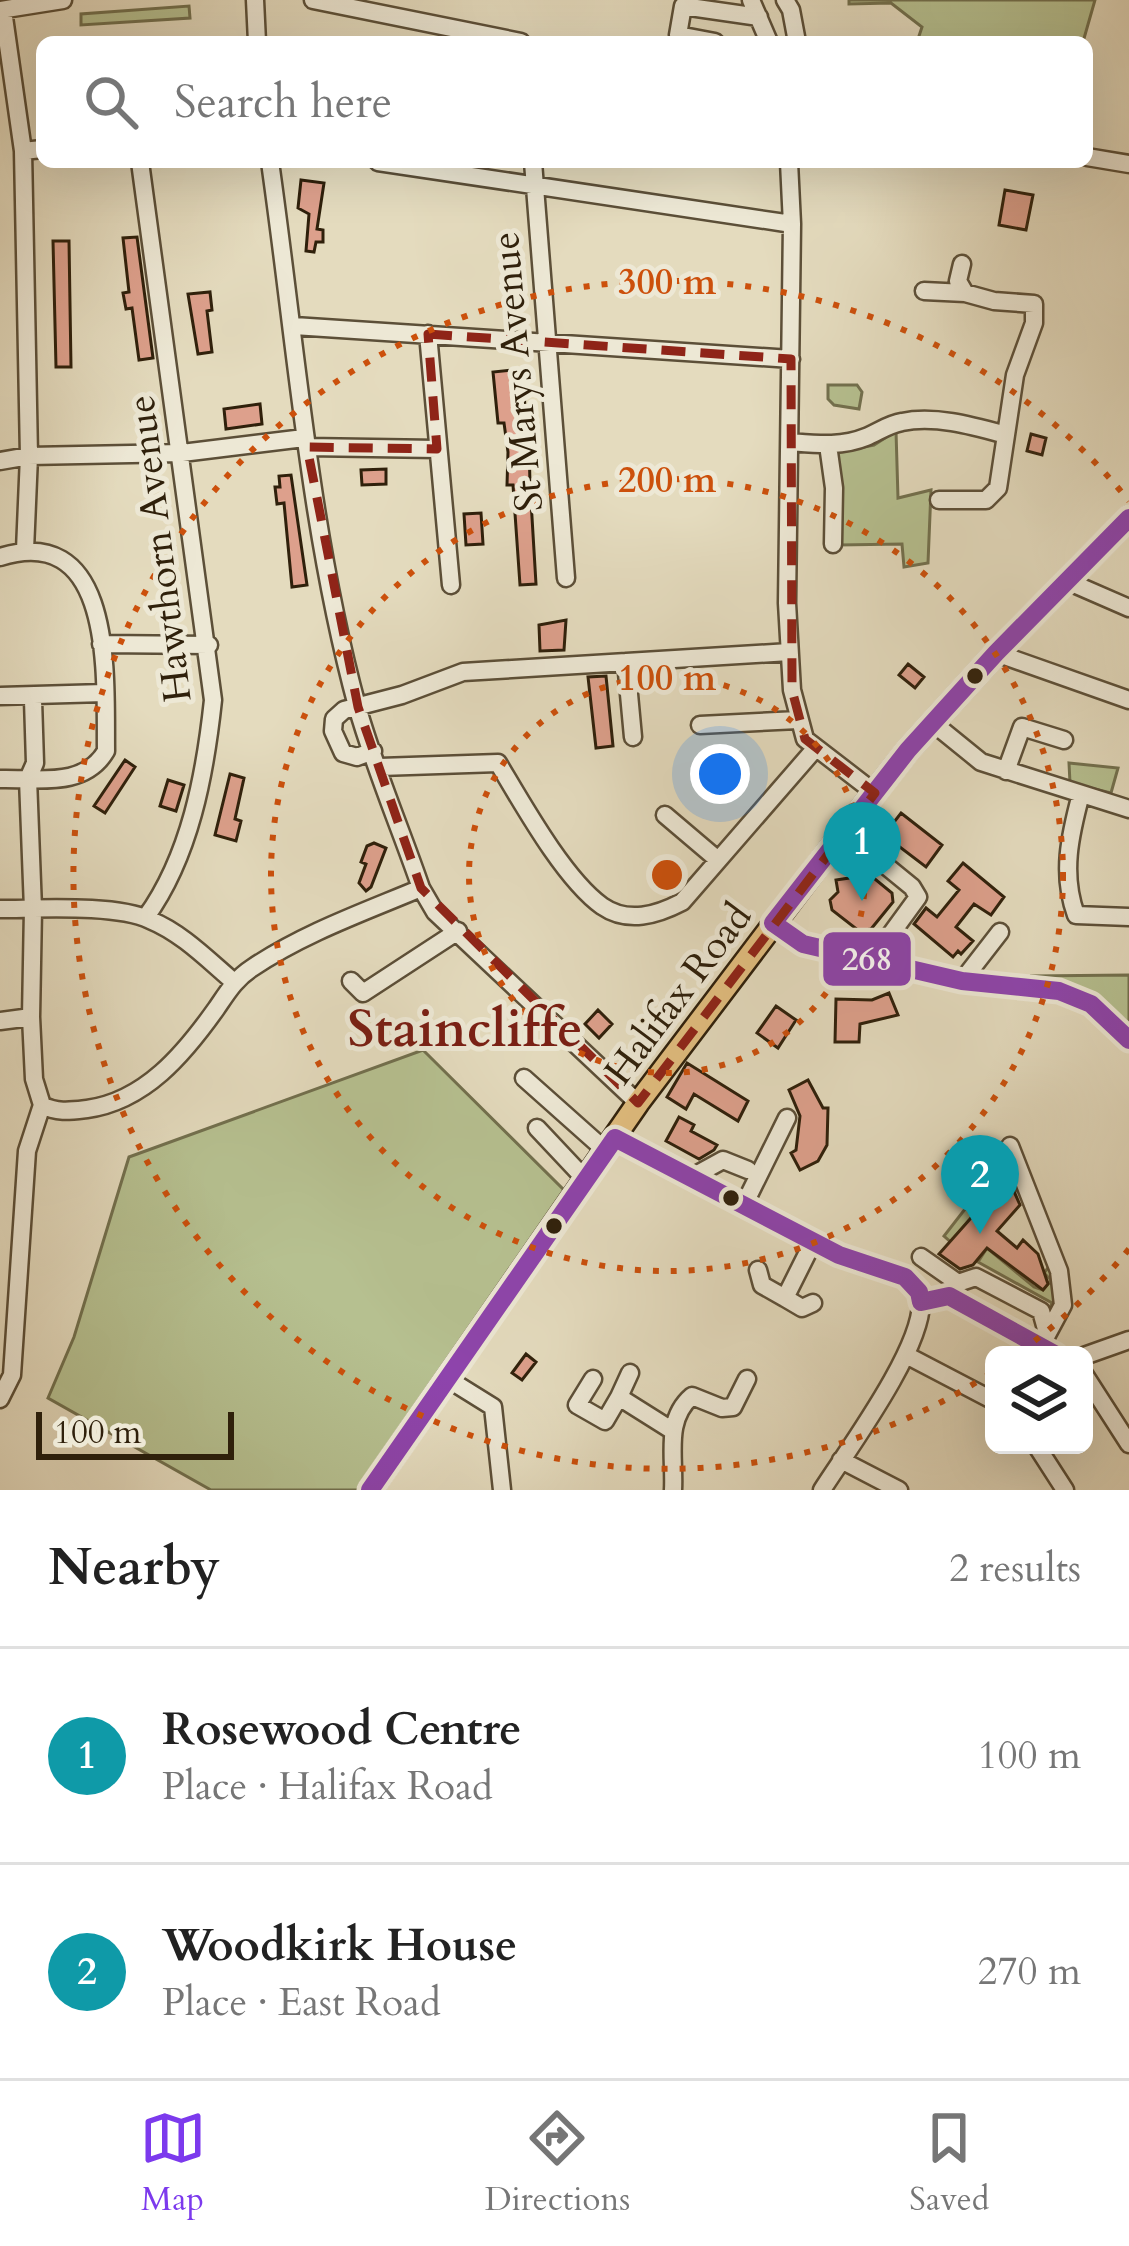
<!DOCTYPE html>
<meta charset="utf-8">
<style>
body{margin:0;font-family:Cardo,serif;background:#f6f6f6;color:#222}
.controls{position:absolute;right:36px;bottom:36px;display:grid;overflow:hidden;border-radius:18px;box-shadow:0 12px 48px #0002}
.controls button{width:108px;height:108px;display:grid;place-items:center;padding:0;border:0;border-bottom:3px solid #e0e0e0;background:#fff;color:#222;font:60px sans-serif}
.scale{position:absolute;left:36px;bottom:30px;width:198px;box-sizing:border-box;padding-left:12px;border:6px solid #2f200b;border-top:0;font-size:33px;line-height:42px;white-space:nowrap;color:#2f200b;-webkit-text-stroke:9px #ede8d5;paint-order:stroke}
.you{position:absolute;left:720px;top:774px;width:42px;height:42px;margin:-30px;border:9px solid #fff;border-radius:50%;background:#1a73e8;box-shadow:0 0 0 18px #1a73e833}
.badge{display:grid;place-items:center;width:78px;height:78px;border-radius:50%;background:#7c3aed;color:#fff;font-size:39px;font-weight:700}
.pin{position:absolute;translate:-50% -99px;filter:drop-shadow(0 3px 6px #0008)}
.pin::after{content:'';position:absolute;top:63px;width:42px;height:36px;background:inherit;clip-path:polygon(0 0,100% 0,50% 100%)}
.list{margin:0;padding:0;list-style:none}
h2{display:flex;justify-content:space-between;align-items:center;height:156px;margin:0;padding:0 48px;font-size:51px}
h2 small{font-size:39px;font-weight:400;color:#767676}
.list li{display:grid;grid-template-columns:78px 1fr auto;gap:36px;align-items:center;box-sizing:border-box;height:216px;padding:0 48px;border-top:3px solid #e0e0e0}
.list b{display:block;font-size:45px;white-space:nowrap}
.list p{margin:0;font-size:39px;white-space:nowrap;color:#767676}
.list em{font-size:39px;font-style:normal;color:#767676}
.icon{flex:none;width:66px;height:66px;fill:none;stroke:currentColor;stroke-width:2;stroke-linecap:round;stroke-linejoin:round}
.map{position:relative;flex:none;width:1129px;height:1490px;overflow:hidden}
.search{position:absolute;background:#fff;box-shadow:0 12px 48px #0002;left:36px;right:36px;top:36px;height:132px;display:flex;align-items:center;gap:30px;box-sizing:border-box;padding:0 42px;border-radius:18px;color:#767676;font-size:45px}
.sheet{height:588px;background:#fff}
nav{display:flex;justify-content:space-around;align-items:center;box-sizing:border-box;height:168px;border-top:3px solid #e0e0e0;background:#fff;font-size:33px;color:#767676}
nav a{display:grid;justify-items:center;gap:6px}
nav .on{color:#7c3aed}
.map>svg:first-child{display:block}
.green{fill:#b6c090;stroke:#72704e;stroke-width:3}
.building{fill:#dda08c;stroke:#2f200b;stroke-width:3}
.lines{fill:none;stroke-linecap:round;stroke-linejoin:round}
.minor-casing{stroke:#5c4f38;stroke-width:21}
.major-casing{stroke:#2f200b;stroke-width:26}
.minor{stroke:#ede8d5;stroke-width:16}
.major{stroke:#e2be7f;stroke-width:21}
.bus-1-casing{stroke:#ede8d5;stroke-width:27}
.bus-1{stroke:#8e44ad;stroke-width:18}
.marked{fill:none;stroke:#8f2418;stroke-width:9;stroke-dasharray:24 15;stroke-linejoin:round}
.ring{fill:none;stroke:#cc500c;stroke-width:6;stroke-dasharray:6 12}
.bus-dot{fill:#2f200b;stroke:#ede8d5;stroke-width:4.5}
.labels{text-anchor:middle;stroke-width:10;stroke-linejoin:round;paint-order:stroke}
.street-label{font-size:39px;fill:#2f200b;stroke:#ede8d5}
.district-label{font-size:51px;font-weight:bold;fill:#7a1f14;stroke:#ede8d5}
.centre{fill:#cc500c;stroke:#ede8d5;stroke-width:6}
.ring-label{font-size:36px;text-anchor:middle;font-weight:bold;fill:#cc500c;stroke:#ede8d5;stroke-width:10;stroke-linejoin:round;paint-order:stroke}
.line-badge{stroke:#ede8d5;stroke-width:4.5}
.badge-label{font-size:33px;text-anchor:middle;font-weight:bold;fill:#fff}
</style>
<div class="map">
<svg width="1129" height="1490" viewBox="0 0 1129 1490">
<rect width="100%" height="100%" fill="#e4dbbe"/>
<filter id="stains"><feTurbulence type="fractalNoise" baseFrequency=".00167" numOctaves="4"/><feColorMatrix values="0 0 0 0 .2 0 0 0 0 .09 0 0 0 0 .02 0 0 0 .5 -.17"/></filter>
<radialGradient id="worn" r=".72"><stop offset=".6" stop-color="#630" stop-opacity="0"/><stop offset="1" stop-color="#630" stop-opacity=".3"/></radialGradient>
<path class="green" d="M849,0H1095L1083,42H917L922,27L891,3L849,4Z
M189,6L190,18L81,25V14Z
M828,385H857L862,392L859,409L834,405L828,399Z
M896,431L898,498L931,490L928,563L904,567L902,544L839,545L834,453L874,445Z
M1069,763L1118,768L1111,793L1070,783Z
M1129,975V1024C1100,994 1068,988 1030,976Z
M423,1050L572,1198L370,1490H211L48,1398L74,1337L129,1157Z
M1004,1159L1008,1160L1026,1198L999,1176V1198L985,1214L978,1209L959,1232L954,1245L944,1236Z
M987,1248L1034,1287L1043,1290L1051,1280L1044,1273L1051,1264L1058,1302L1052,1316L1048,1313L1052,1303L978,1262Z"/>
<path class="building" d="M301,180L324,183L317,229L323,230V242H316L314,252L306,251L309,214L298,208Z
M1005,190L1033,195L1026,230L999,225Z
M137,237L153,358L139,360L132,308L126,309L123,293L129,292L123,238Z
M53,241H69L71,367H56Z
M210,292L212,310L207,311L212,352L198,354L188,294Z
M523,369L526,429L532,428L534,444H529L530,484L536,584L520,585L513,485H507L508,452L504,423H498L493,372Z
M260,404L262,424L226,429L224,409Z
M1031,434L1046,438L1042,455L1027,451Z
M386,469V484L362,485L361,470Z
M291,475L307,585L292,587L284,503L277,504L275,487H280L279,476Z
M481,513L483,544L466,545L464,514Z
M566,620L564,650L540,651L539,625Z
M908,664L924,677L915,688L899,675Z
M606,676L613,746L596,748L588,677Z
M125,760L135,767L105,813L94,806Z
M230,774L244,778L235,819L241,821L236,841L215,835Z
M168,780L184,785L176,811L160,806Z
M901,813L942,845L926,867L884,835Z
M374,843L386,848L371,887L366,891L359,883L366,864L361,862L367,846Z
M963,863L1004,897L991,915L974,904L956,927L973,941L961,954L958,951L953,957L914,924L926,908L937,917L959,890L948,881Z
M854,870H864L892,893L893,902L871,929L859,931L832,910L830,900L838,892L836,880L849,878Z
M889,993L898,1015L860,1024L859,1042H835L836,999L872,1000Z
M776,1006L796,1020L778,1048L757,1033Z
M598,1010L612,1024L599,1038L585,1024Z
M687,1063L748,1101L738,1121L694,1094L686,1109L667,1097Z
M808,1080L823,1108H828L827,1145L818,1161L800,1170L791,1153L796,1150L800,1116L789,1090Z
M679,1117L694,1125L691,1131L717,1145L714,1150L699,1159L666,1141Z
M999,1176L1012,1187L1020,1205L997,1231L1017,1248L1023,1240L1038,1254L1048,1284L1043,1290L987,1248L973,1265L960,1269L939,1254L979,1209L985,1214L999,1198L988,1189Z
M526,1354L536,1362L522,1380L512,1373Z"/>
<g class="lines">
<defs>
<path id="minor" d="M255,0L257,42
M313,0L521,42
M751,0L769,42
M785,0L791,10L797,42
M0,10L63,0
M3,10L23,151L29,456L25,550
M715,42L678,35L683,6L759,17
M23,151L42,149
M1087,157L1129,164
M140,162L213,700C205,775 190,856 146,917
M270,162C296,343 309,529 357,706C374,767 400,827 421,888L435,912L638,1103
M378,162L792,224
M533,162L566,578
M789,162L792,224L787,603L792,690L805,739L875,793
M962,264L958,281L965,293L994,301L1034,304V323L1015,375L1006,435
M924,291L965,293
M294,326L791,359
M428,334L451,585
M790,442C816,444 842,447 866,437C878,432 889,424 902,422C935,415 973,426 1006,435L998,488L986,500H939
M828,445L834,488L833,544
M307,447L437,449
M0,461L29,456L182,453L304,438
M0,557C116,521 105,680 106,751C84,788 39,778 0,779
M1067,581L1129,608
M101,644L209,645
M996,653L1129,700
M626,662L633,737
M0,696L104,693
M933,723L981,762L1129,809
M700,725L798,720
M373,751L357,757L343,753L333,731L334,719L344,710L402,695L463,672L789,652
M380,767L498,763C522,803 564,879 602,906C628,924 657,915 682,902L814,750
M1006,771L1022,727L1064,740
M1081,794C1070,835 1061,874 1076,915L1129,917
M665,815L718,860
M0,909C39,909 116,904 150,920C182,933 208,960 234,982
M773,923L803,944L872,960L962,981L1059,991L1091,1004L1129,1040
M872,960L918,897L912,887L874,856
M351,981L363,993L458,931
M962,981L1000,932
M0,1021L31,1017
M524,1078L606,1151
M42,1105C57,1113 70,1111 87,1109C145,1101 184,1054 216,1009C227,993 235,979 252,968C304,933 364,912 421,888
M537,1128L585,1179
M615,1138L839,1255L905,1277L919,1292L921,1302
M1010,1146L1059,1271L1063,1305L1041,1346
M692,1177L723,1160L748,1170
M744,1205L787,1118
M921,1257L958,1283L976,1277L1041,1311L1046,1329
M758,1270L762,1285L785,1298
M921,1302L949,1296L1056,1355
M813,1303L802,1308L785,1298L814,1240
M906,1355L994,1401
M1084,1356L1129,1340
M630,1373L619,1397L673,1431
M1084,1374L1129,1444
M448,1379L493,1407L502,1490
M593,1379L577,1405L605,1421L619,1397
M0,1399L12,1375L27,1151L42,1105L34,1079L31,1017L33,909L28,779L35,763L33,700
M1036,1445L1065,1490
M841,1460L899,1490
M673,1490C675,1457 664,1420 692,1396L722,1408L733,1407L747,1379
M822,1490C849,1448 922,1349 921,1302"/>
<path id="major" d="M370,1490L638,1103L838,839L908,750L996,653L1129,518"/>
</defs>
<use href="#minor" class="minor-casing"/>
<use href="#major" class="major-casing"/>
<use href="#minor" class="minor"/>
<use href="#major" class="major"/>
<defs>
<path id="bus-1" d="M1129,518L996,653L908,750L773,923L803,944L962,981L1059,991L1091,1004L1129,1040
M370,1490L615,1138L839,1255L905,1277L919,1292L921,1302L949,1296L1056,1355"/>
</defs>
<use href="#bus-1" class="bus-1-casing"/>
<use href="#bus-1" class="bus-1"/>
</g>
<path class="marked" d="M428,334L791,359L792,690L805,739L875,793L638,1103L421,888L358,707L307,447L437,449Z"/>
<g class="ring">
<circle cx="667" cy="875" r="198"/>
<circle cx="667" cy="875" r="396"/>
<path d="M1129 1249A594 594 0 0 1 1020 1352M991 1373A594 594 0 1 1 1129 501"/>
</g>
<g class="bus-dot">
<circle cx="975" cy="676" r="10"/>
<circle cx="731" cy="1198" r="10"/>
<circle cx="554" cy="1226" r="10"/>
</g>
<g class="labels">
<g class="street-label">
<text transform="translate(516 372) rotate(-95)" y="14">St Marys Avenue</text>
<text transform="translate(158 549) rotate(-97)" y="14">Hawthorn Avenue</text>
<text transform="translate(677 993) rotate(-53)" y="14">Halifax Road</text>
</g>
<g class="district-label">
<text x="465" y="1046">Staincliffe</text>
</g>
</g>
<circle cx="667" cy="875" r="18" class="centre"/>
<g class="ring-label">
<text x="667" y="294">300 m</text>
<text x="667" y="492">200 m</text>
<text x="667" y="690">100 m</text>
</g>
<rect class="line-badge" x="821" y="930" width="92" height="58" rx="12" fill="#8e44ad"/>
<g class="badge-label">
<text x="867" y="970">268</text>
</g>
<rect width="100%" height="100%" filter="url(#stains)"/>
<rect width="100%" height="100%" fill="url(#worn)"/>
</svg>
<div class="controls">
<button><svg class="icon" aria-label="layers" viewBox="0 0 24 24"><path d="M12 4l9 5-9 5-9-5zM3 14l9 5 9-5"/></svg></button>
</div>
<div class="scale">100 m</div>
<div class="you"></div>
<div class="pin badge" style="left:862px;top:901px;background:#0f9aa8">1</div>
<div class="pin badge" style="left:980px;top:1234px;background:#0f9aa8">2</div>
<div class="search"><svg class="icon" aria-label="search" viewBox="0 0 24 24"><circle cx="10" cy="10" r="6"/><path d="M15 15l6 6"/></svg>Search here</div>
</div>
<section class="sheet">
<h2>Nearby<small>2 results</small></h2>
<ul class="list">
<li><span class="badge" style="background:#0f9aa8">1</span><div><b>Rosewood Centre</b><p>Place · Halifax Road</p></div><em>100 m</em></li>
<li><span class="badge" style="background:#0f9aa8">2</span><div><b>Woodkirk House</b><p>Place · East Road</p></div><em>270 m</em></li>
</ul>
</section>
<nav>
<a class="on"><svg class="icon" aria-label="map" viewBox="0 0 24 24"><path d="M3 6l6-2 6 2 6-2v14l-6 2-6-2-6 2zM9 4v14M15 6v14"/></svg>Map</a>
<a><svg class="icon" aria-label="directions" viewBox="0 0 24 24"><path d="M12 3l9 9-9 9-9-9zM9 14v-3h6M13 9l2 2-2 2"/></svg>Directions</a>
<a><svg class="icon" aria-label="saved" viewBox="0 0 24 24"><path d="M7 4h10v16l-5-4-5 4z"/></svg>Saved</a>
</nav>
